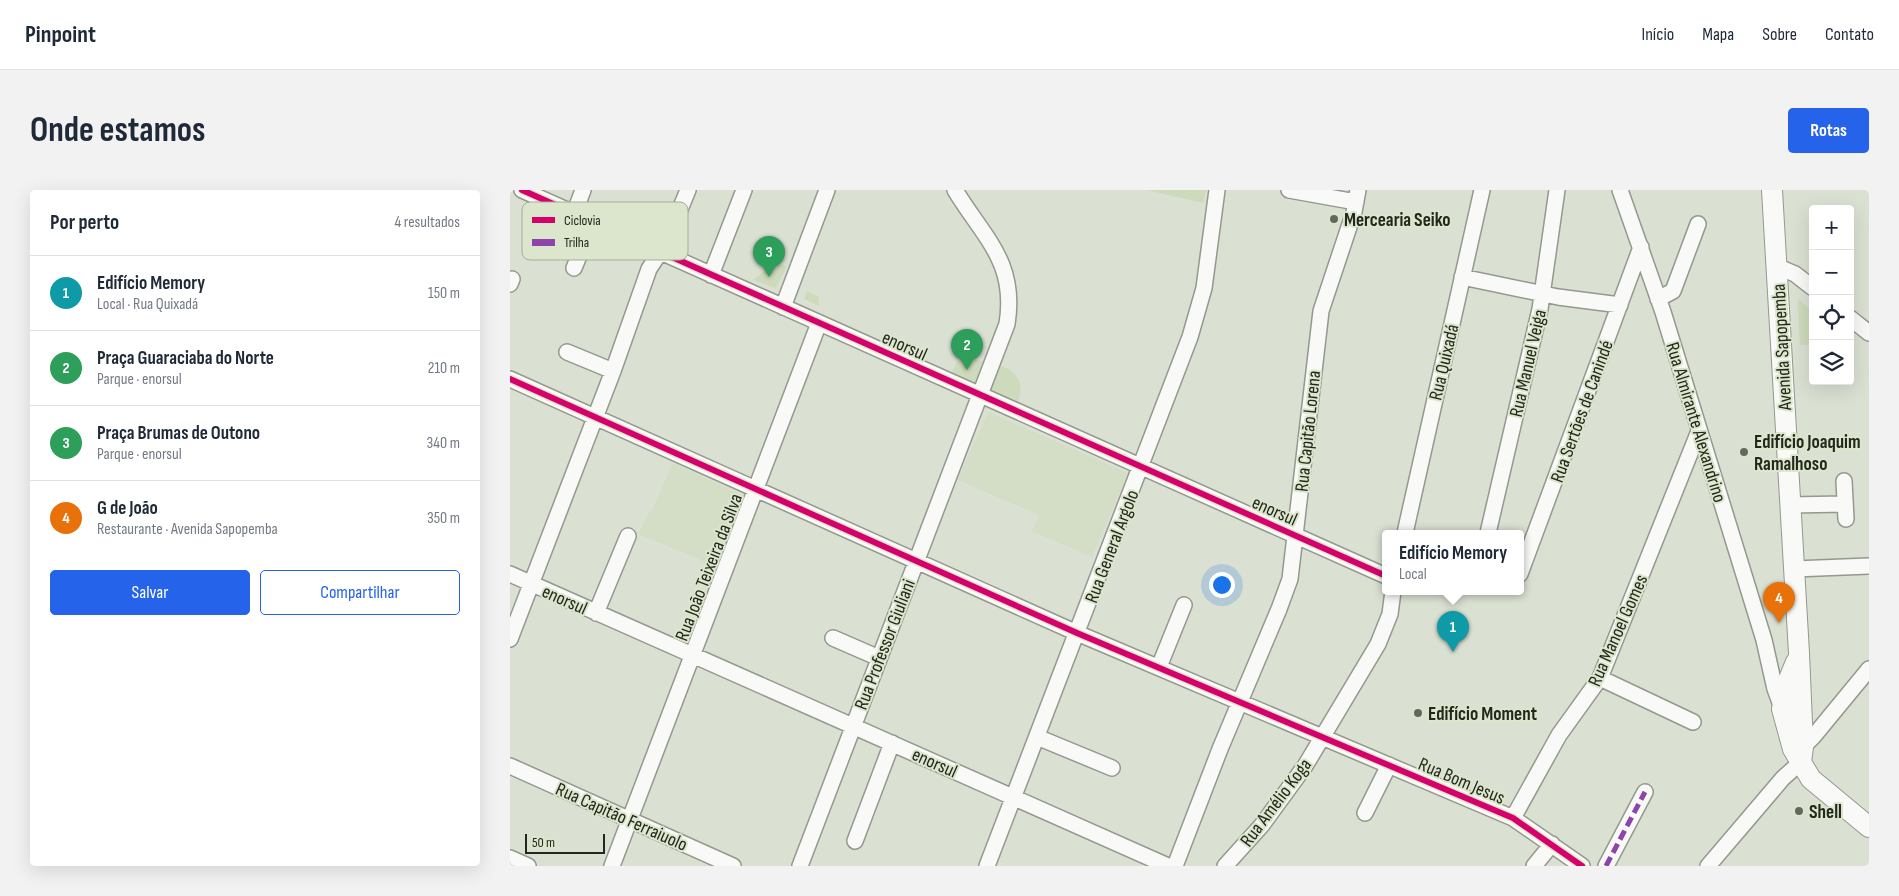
<!DOCTYPE html>
<html lang="pt">
<meta charset="utf-8">
<style>
body{margin:0;font-family:"Sofia Sans Condensed",sans-serif;background:#f2f2f3;color:#1f2937}
.controls{position:absolute;right:15px;top:15px;display:grid;overflow:hidden;border-radius:5px;box-shadow:0 5px 20px #0002}
.controls button{width:45px;height:45px;display:grid;place-items:center;padding:0;border:0;border-bottom:1px solid #e0e1e3;background:#fff;color:#1f2937;font:25px sans-serif}
.scale{position:absolute;left:15px;bottom:12px;width:80px;box-sizing:border-box;padding-left:5px;border:2px solid #23271d;border-top:0;font-size:14px;line-height:18px;white-space:nowrap;color:#23271d;-webkit-text-stroke:4px #dbe6cc;paint-order:stroke}
.you{position:absolute;left:711px;top:394px;width:18px;height:18px;margin:-12px;border:4px solid #fff;border-radius:50%;background:#1a73e8;box-shadow:0 0 0 8px #1a73e833}
.badge{display:grid;place-items:center;width:32px;height:32px;border-radius:50%;background:#2563eb;color:#fff;font-size:16px;font-weight:700}
.pin{position:absolute;translate:-50% -41px;filter:drop-shadow(0 1px 2px #0008)}
.pin::after{content:'';position:absolute;top:26px;width:18px;height:15px;background:inherit;clip-path:polygon(0 0,100% 0,50% 100%)}
.popup{position:absolute;left:872px;top:340px;width:142px;height:65px;box-sizing:border-box;display:grid;place-content:center;border-radius:5px;background:#fff;filter:drop-shadow(0 1px 4px #0005);font-size:16px;white-space:nowrap;color:#747a83}
.popup b{font-size:19px;color:#1f2937}
.popup::after{content:'';position:absolute;left:50%;top:100%;margin-left:-10px;border:10px solid transparent;border-top-color:#fff}
.list{margin:0;padding:0;list-style:none}
h2{display:flex;justify-content:space-between;align-items:center;height:65px;margin:0;padding:0 20px;font-size:21px}
h2 small{font-size:16px;font-weight:400;color:#747a83}
.list li{display:grid;grid-template-columns:32px 1fr auto;gap:15px;align-items:center;box-sizing:border-box;height:75px;padding:0 20px;border-top:1px solid #e0e1e3}
.list b{display:block;font-size:19px;white-space:nowrap}
.list p{margin:0;font-size:16px;white-space:nowrap;color:#747a83}
.list em{font-size:16px;font-style:normal;color:#747a83}
.actions{display:flex;gap:10px;padding:15px 20px}
.actions a{flex:1;padding:11px 0;border:1px solid #2563eb;border-radius:5px;text-align:center;font-size:18px;color:#2563eb}
.actions .main{background:#2563eb;color:#fff}
.icon{flex:none;width:28px;height:28px;fill:none;stroke:currentColor;stroke-width:2;stroke-linecap:round;stroke-linejoin:round}
.map{position:relative;flex:none;width:1359px;height:676px;overflow:hidden;border-radius:5px}
header{display:flex;align-items:center;gap:30px;box-sizing:border-box;height:70px;padding:0 25px;background:#fff;border-bottom:1px solid #e0e1e3}
header strong{font-size:24px}
nav{display:flex;gap:28px;margin-inline-start:auto;font-size:18px}
.intro{display:flex;align-items:center;justify-content:space-between;box-sizing:border-box;height:120px;padding:0 30px}
h1{margin:0;font-size:35px}
.button{padding:12px 22px;border-radius:5px;background:#2563eb;color:#fff;font-size:18px;font-weight:700}
main{display:flex;gap:30px;padding:0 30px}
aside{flex:1;background:#fff;border-radius:5px;box-shadow:0 5px 20px #0002}
.map>svg:first-child{display:block}
.built{fill:#d4dec6}
.green{fill:#cedabc}
.lines{fill:none;stroke-linecap:round;stroke-linejoin:round}
.minor-casing{stroke:#94988e;stroke-width:18}
.major-casing{stroke:#94988e;stroke-width:22}
.minor{stroke:#f9faf8;stroke-width:15}
.major{stroke:#f9faf8;stroke-width:20}
.quiet{stroke:#8e44ad;stroke-width:5;stroke-dasharray:10 5;stroke-linecap:butt}
.cycleway-casing{stroke:#dbe6cc;stroke-width:9}
.cycleway{stroke:#d6006c;stroke-width:6}
.poi-dot{fill:#63685c;stroke:#dbe6cc;stroke-width:2}
.labels{text-anchor:middle;stroke-width:4;stroke-linejoin:round;paint-order:stroke}
.poi-label{font-size:19px;font-weight:bold;fill:#23271d;stroke:#dbe6cc;text-anchor:start}
.street-label{font-size:19px;fill:#23271d;stroke:#dbe6cc}
.key{fill:#dbe6cc;stroke:#a4ad98;stroke-width:1}
.key-label{font-size:14px;fill:#23271d}
</style>
<header>
<strong>Pinpoint</strong>
<nav><a>Início</a><a>Mapa</a><a>Sobre</a><a>Contato</a></nav>
</header>
<div class="intro"><h1>Onde estamos</h1><a class="button">Rotas</a></div>
<main>
<aside>
<h2>Por perto<small>4 resultados</small></h2>
<ul class="list">
<li><span class="badge" style="background:#0f9aa8">1</span><div><b>Edifício Memory</b><p>Local · Rua Quixadá</p></div><em>150 m</em></li>
<li><span class="badge" style="background:#2e9e5b">2</span><div><b>Praça Guaraciaba do Norte</b><p>Parque · enorsul</p></div><em>210 m</em></li>
<li><span class="badge" style="background:#2e9e5b">3</span><div><b>Praça Brumas de Outono</b><p>Parque · enorsul</p></div><em>340 m</em></li>
<li><span class="badge" style="background:#e8710a">4</span><div><b>G de João</b><p>Restaurante · Avenida Sapopemba</p></div><em>350 m</em></li>
</ul>
<div class="actions"><a class="main">Salvar</a><a>Compartilhar</a></div>
</aside>
<div class="map">
<svg width="1359" height="676" viewBox="0 0 1359 676">
<rect width="100%" height="100%" fill="#dae0d2"/>
<path class="built" d="M478,222L618,283L582,367L522,341L529,325L448,290Z
M163,273L234,306L206,376L128,344L139,322L141,323Z"/>
<path class="green" d="M637,0H696L693,13Z
M270,75L277,76L266,98L243,90L259,77Z
M297,101L309,107V116L294,109Z
M1288,109L1303,121V155H1290Z
M457,168L477,172L466,201L438,189L447,172Z
M487,174C511,183 515,194 506,218L475,205Z"/>
<g class="lines">
<defs>
<path id="minor" d="M12,0L876,386
M779,0L846,12
M1110,0L1153,122L1254,450L1265,499L1272,518
M64,24L73,0
M1266,76L1285,84L1303,98
M64,78L83,32
M201,85L234,0
M952,87L1048,107L1110,115
M0,94L2,89
M1148,109L1163,101L1188,34
M273,117L317,0
M1340,128L1359,143
M57,162L103,181
M0,189L567,443L1003,628L1072,676
M1334,291L1336,329
M1279,315L1335,314
M895,343L972,0
M978,343L1030,119L1047,0
M1284,379L1359,376
M0,384L658,676
M1010,384L1131,57
M86,423L118,346
M323,448L369,468
M0,449L103,181L139,79L156,53L178,0
M649,477L674,415
M1090,488L1183,532
M527,547L602,578
M1286,558L1293,557L1303,547L1359,479
M0,576L223,676
M855,623L879,575
M1003,628L1049,545L1090,488L1189,241
M345,651L382,553
M0,668L18,676
M102,676L309,133
M290,676L497,134C507,72 474,48 445,0
M477,676L680,147L694,98L707,0
M665,676L710,559L769,419L780,389L811,121L844,22L848,0
M715,676L752,635L795,576L868,454L880,424L883,401
M1024,676L1042,654
M1096,676L1135,602
M1198,676L1273,588L1291,572"/>
<path id="major" d="M1262,0L1289,463L1293,557L1291,572
M1286,472L1277,494L1272,519L1283,559L1301,589L1359,637"/>
</defs>
<use href="#minor" class="minor-casing"/>
<use href="#major" class="major-casing"/>
<use href="#minor" class="minor"/>
<use href="#major" class="major"/>
<path class="quiet" d="M1096,676L1135,602"/>
<defs>
<path id="cycleway" d="M12,0L876,386
M0,189L567,443L1003,628L1072,676"/>
</defs>
<use href="#cycleway" class="cycleway-casing"/>
<use href="#cycleway" class="cycleway"/>
</g>
<g class="poi-dot">
<circle cx="824" cy="29" r="5"/>
<circle cx="1234" cy="262" r="5"/>
<circle cx="908" cy="523" r="5"/>
<circle cx="1289" cy="621" r="5"/>
</g>
<g class="labels">
<g class="poi-label">
<text x="834" y="36">Mercearia Seiko</text>
<text x="1244" y="258">Edifício Joaquim<tspan x="1244" dy="22">Ramalhoso</tspan></text>
<text x="918" y="530">Edifício Moment</text>
<text x="1299" y="628">Shell</text>
</g>
<g class="street-label">
<text transform="translate(395 155) rotate(24)" y="7">enorsul</text>
<text transform="translate(1271 157) rotate(-93)" y="7">Avenida Sapopemba</text>
<text transform="translate(933 172) rotate(-77)" y="7">Rua Quixadá</text>
<text transform="translate(1017 173) rotate(-77)" y="7">Rua Manuel Veiga</text>
<text transform="translate(1071 221) rotate(-70)" y="7">Rua Sertões de Canindé</text>
<text transform="translate(1187 232) rotate(73)" y="7">Rua Almirante Alexandrino</text>
<text transform="translate(797 241) rotate(-84)" y="7">Rua Capitão Lorena</text>
<text transform="translate(765 320) rotate(24)" y="7">enorsul</text>
<text transform="translate(601 356) rotate(-69)" y="7">Rua General Argolo</text>
<text transform="translate(198 377) rotate(-69)" y="7">Rua João Teixeira da Silva</text>
<text transform="translate(55 409) rotate(24)" y="7">enorsul</text>
<text transform="translate(1107 440) rotate(-66)" y="7">Rua Manoel Gomes</text>
<text transform="translate(374 454) rotate(-69)" y="7">Rua Professor Giuliani</text>
<text transform="translate(425 572) rotate(24)" y="7">enorsul</text>
<text transform="translate(952 590) rotate(23)" y="7">Rua Bom Jesus</text>
<text transform="translate(765 612) rotate(-53)" y="7">Rua Amélio Koga</text>
<text transform="translate(112 626) rotate(24)" y="7">Rua Capitão Ferraiuolo</text>
</g>
</g>
<rect x="12" y="12" width="166" height="58" rx="8" class="key"/>
<rect x="22" y="27" width="23" height="6" fill="#d6006c"/>
<rect x="22" y="49" width="23" height="7" fill="#8e44ad"/>
<g class="key-label">
<text x="54" y="35">Ciclovia</text>
<text x="54" y="57">Trilha</text>
</g>
</svg>
<div class="controls">
<button>+</button>
<button>−</button>
<button><svg class="icon" aria-label="locate" viewBox="0 0 24 24"><circle cx="12" cy="12" r="6"/><path d="M12 2v4M12 18v4M2 12h4M18 12h4"/></svg></button>
<button><svg class="icon" aria-label="layers" viewBox="0 0 24 24"><path d="M12 4l9 5-9 5-9-5zM3 14l9 5 9-5"/></svg></button>
</div>
<div class="scale">50 m</div>
<div class="you"></div>
<div class="pin badge" style="left:943px;top:462px;background:#0f9aa8">1</div>
<div class="popup"><b>Edifício Memory</b>Local</div>
<div class="pin badge" style="left:457px;top:180px;background:#2e9e5b">2</div>
<div class="pin badge" style="left:259px;top:87px;background:#2e9e5b">3</div>
<div class="pin badge" style="left:1269px;top:433px;background:#e8710a">4</div>
</div>
</main>
